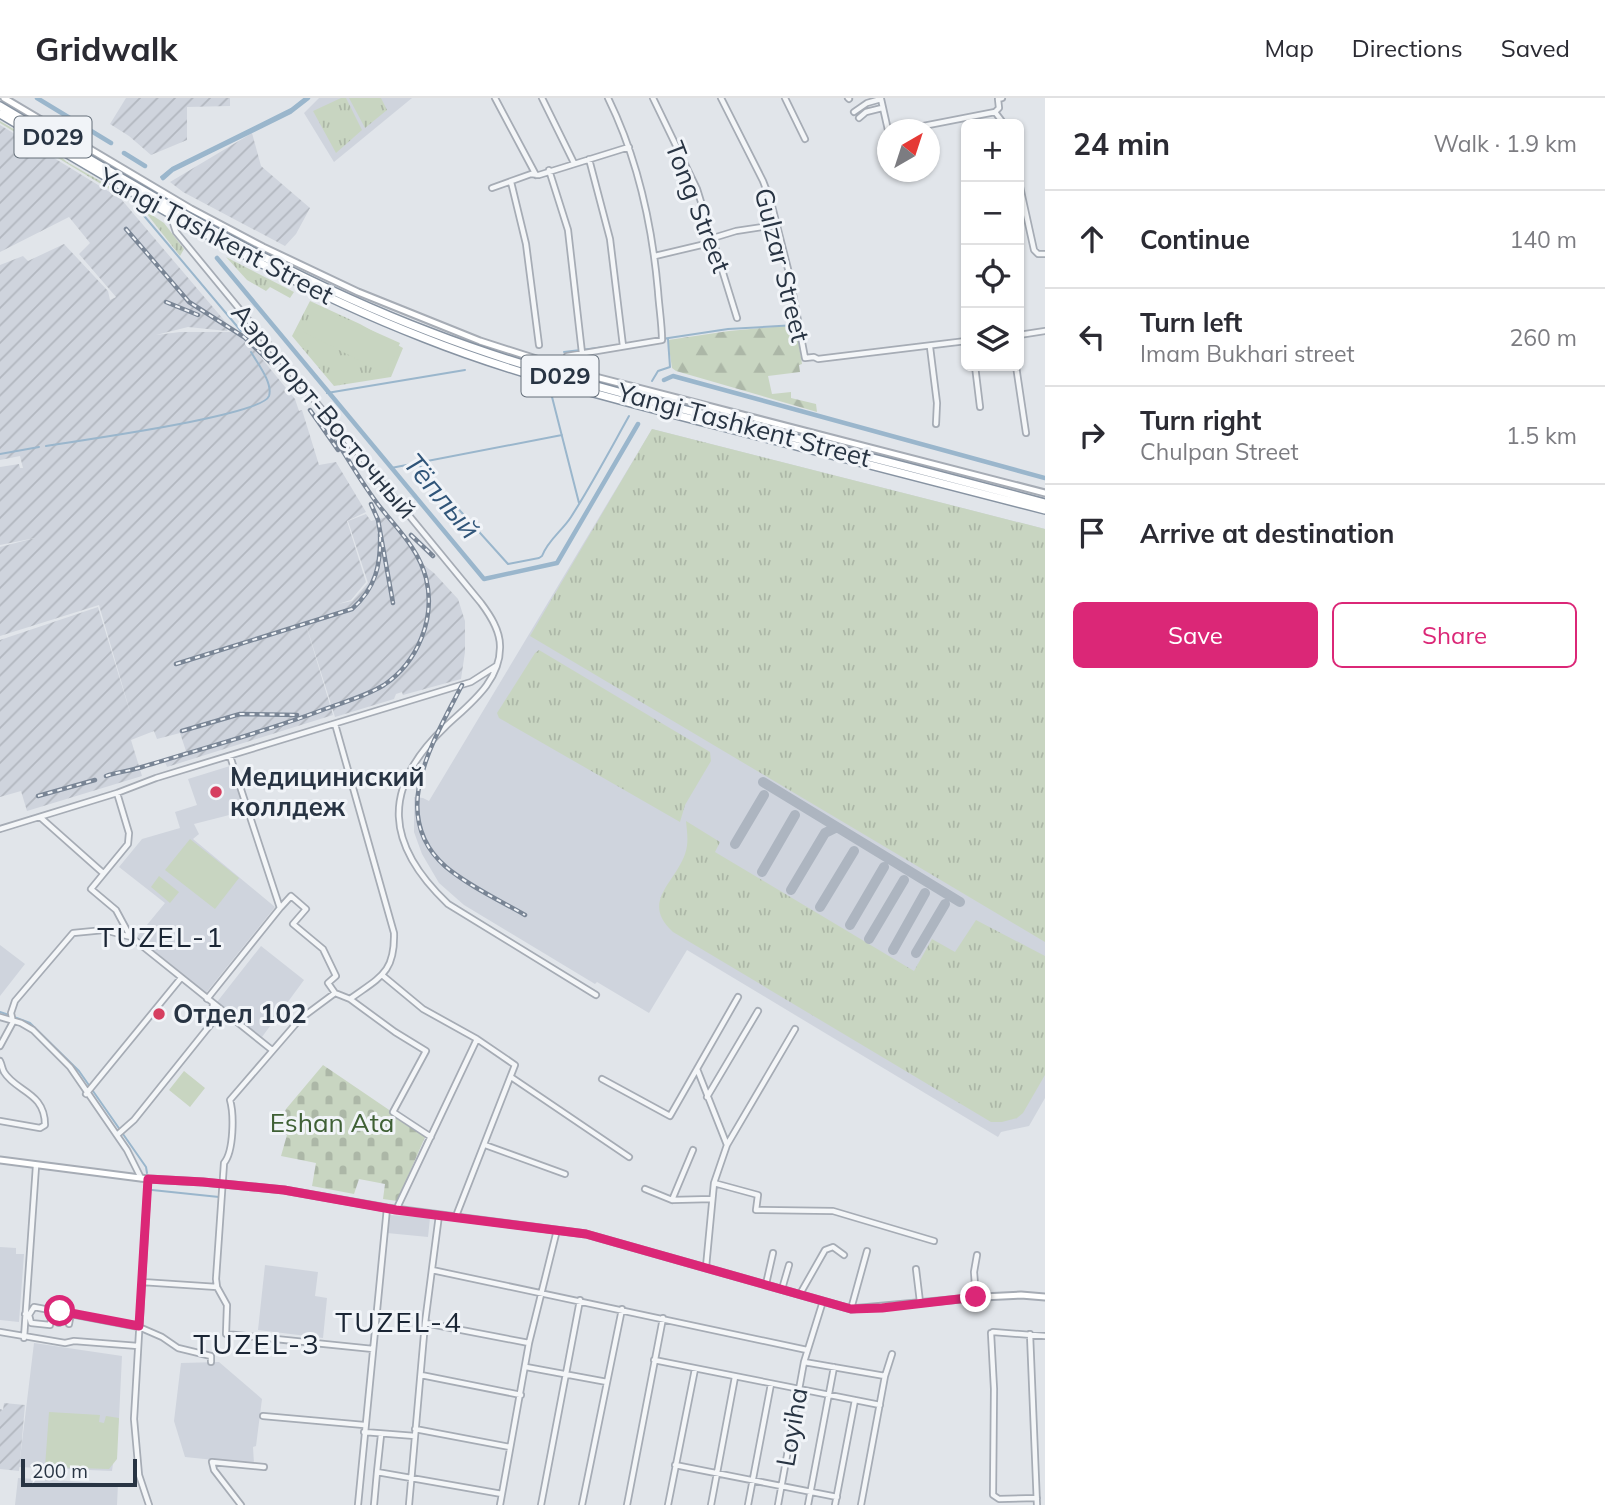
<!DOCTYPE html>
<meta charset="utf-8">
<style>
body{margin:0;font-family:Mulish,sans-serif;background:#f7f7f7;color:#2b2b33}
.controls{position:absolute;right:21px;top:21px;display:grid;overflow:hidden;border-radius:10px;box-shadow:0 2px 5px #0004}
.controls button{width:63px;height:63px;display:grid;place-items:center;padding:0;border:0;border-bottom:2px solid #e1e1e2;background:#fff;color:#2b2b33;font:35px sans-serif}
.compass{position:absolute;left:877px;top:21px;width:63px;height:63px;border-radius:50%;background:#fff;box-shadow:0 2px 5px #0004;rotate:39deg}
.scale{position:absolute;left:21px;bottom:18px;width:116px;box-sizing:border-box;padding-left:7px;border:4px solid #283443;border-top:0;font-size:19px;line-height:24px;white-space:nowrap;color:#283443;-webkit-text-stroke:5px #f1f4f8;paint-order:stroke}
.stop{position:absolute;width:21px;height:21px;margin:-16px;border:5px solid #db2777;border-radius:50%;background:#fff}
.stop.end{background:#db2777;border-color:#fff;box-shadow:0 2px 7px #0008}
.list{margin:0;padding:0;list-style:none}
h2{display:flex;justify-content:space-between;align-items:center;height:91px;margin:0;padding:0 28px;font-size:30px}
h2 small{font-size:23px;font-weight:400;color:#7c7c81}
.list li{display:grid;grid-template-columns:46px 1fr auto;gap:21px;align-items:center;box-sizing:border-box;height:98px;padding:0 28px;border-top:2px solid #e1e1e2}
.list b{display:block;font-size:26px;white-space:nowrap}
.list p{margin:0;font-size:23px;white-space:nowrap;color:#7c7c81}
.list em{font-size:23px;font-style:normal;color:#7c7c81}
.actions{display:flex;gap:14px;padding:21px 28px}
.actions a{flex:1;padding:16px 0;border:2px solid #db2777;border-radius:10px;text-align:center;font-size:24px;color:#db2777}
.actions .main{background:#db2777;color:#fff}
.icon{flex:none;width:38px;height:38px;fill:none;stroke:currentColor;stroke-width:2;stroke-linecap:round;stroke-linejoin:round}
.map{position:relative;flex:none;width:1045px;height:1407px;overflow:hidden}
header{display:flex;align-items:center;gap:42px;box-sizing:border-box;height:98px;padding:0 35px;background:#fff;border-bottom:2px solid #e1e1e2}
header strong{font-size:33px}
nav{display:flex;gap:38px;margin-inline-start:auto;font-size:24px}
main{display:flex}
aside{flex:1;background:#fff}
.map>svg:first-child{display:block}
.built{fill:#cfd4dd}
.industrial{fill:url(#industrial-furrows)}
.grass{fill:url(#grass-tufts)}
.forest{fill:url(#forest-firs)}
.cemetery{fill:url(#cemetery-stones)}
.pitch{fill:#c8d5c1}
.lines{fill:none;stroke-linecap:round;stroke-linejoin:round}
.stream{stroke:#9ab6cc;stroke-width:2}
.canal{stroke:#9ab6cc;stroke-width:4.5}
.taxiway{stroke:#adb5c0;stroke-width:10}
.minor-casing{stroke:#a6acb5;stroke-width:8}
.secondary-casing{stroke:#a6acb5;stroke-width:9}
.trunk-casing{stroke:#8793a2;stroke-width:10}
.minor{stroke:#f4f6f8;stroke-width:4.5}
.secondary{stroke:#fff;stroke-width:5}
.trunk{stroke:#fff;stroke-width:7}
.rail-casing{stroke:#798595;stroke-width:4.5}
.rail{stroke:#f1f4f8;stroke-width:2;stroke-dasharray:5;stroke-linecap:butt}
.route{stroke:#db2777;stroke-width:9}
.poi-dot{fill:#d63f60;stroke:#f1f4f8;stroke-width:2.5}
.labels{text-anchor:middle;stroke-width:6;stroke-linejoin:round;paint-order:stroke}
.shield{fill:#f1f4f8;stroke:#646e79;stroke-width:2}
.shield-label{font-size:24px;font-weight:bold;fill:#283443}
.street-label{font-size:26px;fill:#283443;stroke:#f1f4f8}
.poi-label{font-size:26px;font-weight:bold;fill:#283443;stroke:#f1f4f8;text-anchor:start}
.park-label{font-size:26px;fill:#3f6035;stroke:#f1f4f8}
.water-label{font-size:28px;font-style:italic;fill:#305579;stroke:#f1f4f8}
.neighbourhood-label{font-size:28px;letter-spacing:2px;fill:#1a2534;stroke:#f1f4f8}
</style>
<header>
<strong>Gridwalk</strong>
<nav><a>Map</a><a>Directions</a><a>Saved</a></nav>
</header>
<main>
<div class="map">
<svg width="1045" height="1407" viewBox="0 0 1045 1407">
<defs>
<pattern id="industrial-furrows" width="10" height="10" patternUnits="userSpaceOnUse" patternTransform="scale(1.75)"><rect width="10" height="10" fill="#cfd4dd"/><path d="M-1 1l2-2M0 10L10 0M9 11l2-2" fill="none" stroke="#b2b7bf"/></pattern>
<pattern id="grass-tufts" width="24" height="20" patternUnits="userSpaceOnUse" patternTransform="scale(1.75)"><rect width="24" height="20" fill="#c8d5c1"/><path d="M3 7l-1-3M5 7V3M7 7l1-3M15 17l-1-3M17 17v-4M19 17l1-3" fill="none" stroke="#acb7a7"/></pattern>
<pattern id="forest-firs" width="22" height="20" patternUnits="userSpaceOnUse" patternTransform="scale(1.75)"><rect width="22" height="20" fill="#c8d5c1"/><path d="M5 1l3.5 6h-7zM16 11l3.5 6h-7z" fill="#acb7a7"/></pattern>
<pattern id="cemetery-stones" width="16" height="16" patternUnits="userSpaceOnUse" patternTransform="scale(1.75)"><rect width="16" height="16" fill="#c8d5c1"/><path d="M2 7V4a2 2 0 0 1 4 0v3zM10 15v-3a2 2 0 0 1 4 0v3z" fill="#acb7a7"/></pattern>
</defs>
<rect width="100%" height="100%" fill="#e1e5ea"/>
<path class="built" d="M319,0H412L334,64L304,15Z
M652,331L1045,431V1000L1029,1028L1001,1034L998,1039L687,852L649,915L597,884L595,886L464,807L439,785L422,756L414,734V699L423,700L429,703Z
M230,668L245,713L194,726L199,736L193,741L275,809L206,895L137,839L165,805L119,769L142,741L180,730L175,714L197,707L188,681Z
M0,847L25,866L0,898Z
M261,848L304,882L262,939L217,904Z
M390,1117L430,1120L428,1139L387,1135Z
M0,1149L16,1150V1156H24L19,1224L0,1222Z
M265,1167L318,1174L315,1198L327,1200L323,1240L258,1232Z
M34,1245L122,1258L119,1320L112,1373L19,1369Z
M219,1264L262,1301L256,1348L253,1349L254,1366L185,1359L174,1323L181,1265Z
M18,1380L118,1386L117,1407H15Z"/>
<path class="industrial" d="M126,0H230V8L187,9V42L151,57L129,38L110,26Z
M0,27L121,101L229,228L227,233L188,229L156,237L180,234H240L295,301L299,313L302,312L319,367L336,364L366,414L347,423L366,484L351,502L338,506L352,503L368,485L348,423L366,416L371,423L386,419L413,451L420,464L434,475L458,501L465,523V554L461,581L403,597L402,594L396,596L394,601L335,619L303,517L333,617L167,669L164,661L186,653L180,635L157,641L154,633L131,642L142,678L27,713L21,693L0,699V542L98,509L133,624L99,507L0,538V449L35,440L0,447V369L19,366L20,370H23L20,358L0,362V167L23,158L28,163L64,146L108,193L110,202L116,199L79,156L90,145L69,119L0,154Z
M252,35L261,68L310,110L296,136L285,148L183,94L170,84Z
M4,1305L25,1307L19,1373L0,1371V1311L3,1312Z"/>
<path class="grass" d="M341,0H346L362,32L336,55L313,13Z
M349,0H381L387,12L365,30Z
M0,23L60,58L67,64L114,91L111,92L0,25Z
M143,111L164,125L184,151L180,158Z
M226,159L294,194L290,200L270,189L266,193L247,182Z
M310,203L360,226L403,250L391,279L334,288L292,238Z
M652,331L1045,431V844L530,538Z
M539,552L710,654L711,663L685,707L680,724L499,620L497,615L535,555Z
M686,723L720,744L715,754L914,873L932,841L955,854L976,822L1045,858V977L1023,1015L1017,1020L1002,1024H991L673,834C640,804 675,785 685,756C689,745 687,734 686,723Z"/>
<path class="forest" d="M796,227L802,266L799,267L800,274L768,278L772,296L791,294V300L816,306L817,314L676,273L672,270L668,242L729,233Z"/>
<path class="cemetery" d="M323,967L426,1037L397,1103L383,1101L385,1086L359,1081L354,1096L312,1088L316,1065L281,1058L287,1037L277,1032L286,1011Z"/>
<path class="pitch" d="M315,207L400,245L386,276L302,233Z
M190,741L239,780L215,811L165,772Z
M159,778L179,794L170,805L151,789Z
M184,973L205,990L190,1009L169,992Z
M49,1314L100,1317L99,1324L104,1325L106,1318L119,1320L117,1361L109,1371L45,1369Z"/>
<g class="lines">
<path class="stream" d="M161,79L172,70L291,11L305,0
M140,113L241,233
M662,241L728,231L796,227
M564,254L622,247
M652,283L658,273L670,269L668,241
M327,295L465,272
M551,295L579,405
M46,348C75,343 262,318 269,298C273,285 258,266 251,254
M0,356L39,349
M418,366L508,466L539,460L542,458C548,442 562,433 571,419C592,386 610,352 629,318
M391,370L562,337
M0,914L9,917
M14,919L30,925L79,973L146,1069L147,1075
M152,1092L219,1099"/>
<path class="canal" d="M37,0L111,45
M124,55L145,68
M163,80L172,72L290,14L308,0
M217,160L484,481L557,465L638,326
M664,282L673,278L1045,380"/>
<path class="taxiway" d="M763,684L960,804
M735,746L764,697
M762,774L795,717
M791,792L825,735L837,729
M820,809L854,753
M850,827L884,769
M869,841L904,782
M893,852L925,795
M916,855L945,806"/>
<defs>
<path id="minor" d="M495,0L536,77
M542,0L574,65
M653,0L697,91L737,220
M721,0L763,83L771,104L789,175L805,260L814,259L818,261L966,243
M785,0L805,41
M848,0L849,1
M854,14L867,5L881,1L888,32
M995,14L999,10L998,1L1002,0
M995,14L1004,26
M859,20L866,14L882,10
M913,30L995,14
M589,61L610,141L623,248
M549,72L568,132L582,255
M511,84L526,146L539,247
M1019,84L1034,152L1038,156H1045
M492,90L531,76L539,77L629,49
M174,120L173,125L176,134L481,505C490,517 500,532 500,548C501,584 468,607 445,629C380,691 386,747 448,806L596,897
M713,140L736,133L776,127
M655,158L714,144
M1019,237L1045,233
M930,249L937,305L936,326
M567,258L662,242C662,226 659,209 658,193C652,126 638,61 608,0
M975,268L980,309
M1016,268L1026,335
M335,626L394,835C395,875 380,879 350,901L335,895L300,921L230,1002C234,1016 234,1053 224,1065L216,1181L217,1189L227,1207L226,1236L373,1251
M117,695L129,735L128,746L91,791L116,812L130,838
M40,719L103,775
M0,731L117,695L156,680L471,584L496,568
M281,809L291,798L306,811L293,826L323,851L336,878L328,885L335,895
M382,877L423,911L477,941L515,967L456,1118
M207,901L280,810L230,658
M350,901L395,934L426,953L393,1014L431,1039
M0,919L21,925L33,932L70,969L127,1052L141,1080
M0,948L13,924L11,915L15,903L73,835L104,832L131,839L272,952
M0,963C2,967 2,970 4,974C16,994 45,994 45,1027L40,1030L0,1023
M697,971L727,1047L714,1085L706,1169
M511,979L629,1059
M602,981L670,1018L738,899
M86,996L181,880
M707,999L758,913
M117,1037L134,1022L211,926L213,906
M485,1047L565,1076
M727,1047L795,931
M148,1081L134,1321L139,1377L149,1407
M714,1085L758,1097L756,1112L833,1113L934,1143
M645,1091L672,1102L712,1101
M672,1102L693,1052
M396,1112L477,941
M916,1171L920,1204
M432,1172L807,1252
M142,1184L217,1189
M766,1186L773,1155
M782,1191L789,1167
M800,1196L825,1152L833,1149L844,1157
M976,1199L974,1174L977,1157
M851,1211L867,1153
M25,1216L29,1217L34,1209L139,1229L162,1239L178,1250L211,1258V1264
M29,1217L31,1225L50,1227L53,1211
M59,1225L60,1213
M425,1225L529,1245
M69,1226L71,1215
M0,1234L65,1245L74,1243L138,1248
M993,1234L1045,1238
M991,1235L994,1291L993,1397L999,1401L1037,1400
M1030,1236L1037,1407
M24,1240L36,1068
M654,1262L880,1307
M804,1264L885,1278
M526,1269L607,1284
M421,1277L521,1297
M263,1318L364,1327
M415,1331L510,1349
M364,1334L415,1338
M381,1337L377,1374L502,1396
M675,1367L837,1399
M241,1407L214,1372L212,1364L264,1369
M358,1407L387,1110
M374,1407L377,1374
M409,1407L425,1225L439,1117
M500,1407L529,1245L557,1132
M541,1407L580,1202
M582,1407L622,1211
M627,1407L663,1220
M668,1407L695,1271
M711,1407L735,1279
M748,1407L771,1286
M778,1407L804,1264L823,1203
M808,1407L834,1269
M835,1407L855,1302
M861,1407L885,1278L892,1256"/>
<path id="secondary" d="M4,0L191,111L263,149L358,194L480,243L580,275L1045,395
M0,1062L148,1081L203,1084L284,1092L387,1110L586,1136L851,1211L983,1199L1021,1197L1045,1199"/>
<path id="trunk" d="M0,8C140,91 277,176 430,234C523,270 620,295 717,320C826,348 936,376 1045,405
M0,16C138,98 274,182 424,240C517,277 615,301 711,326C823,354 934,383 1045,412
M45,32L65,36"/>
</defs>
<use href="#minor" class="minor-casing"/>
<use href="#secondary" class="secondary-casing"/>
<use href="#trunk" class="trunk-casing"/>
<use href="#minor" class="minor"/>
<use href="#secondary" class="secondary"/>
<use href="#trunk" class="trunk"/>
<defs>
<path id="rail" d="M126,131L189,204L244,239L272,266
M166,204L198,217
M310,312L338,352
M371,406L378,422L393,505
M411,437L433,458
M176,566L352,511C376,490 381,466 380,436
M462,587C434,642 386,717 446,769C469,788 499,802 525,817
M182,633L240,616L297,617
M106,678C117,674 130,673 142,669C203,650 265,634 325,611C344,604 366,598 384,587C418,564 436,520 426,480C418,449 395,429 377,405C362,385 349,363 336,342
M38,698L95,682"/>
</defs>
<use href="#rail" class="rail-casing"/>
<use href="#rail" class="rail"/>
</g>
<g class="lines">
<path class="route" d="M60,1213L139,1228L148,1081L203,1084L284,1092L396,1112L586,1136L851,1211L882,1210L976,1199"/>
</g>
<g class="poi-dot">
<circle cx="216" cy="694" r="7"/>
<circle cx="159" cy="916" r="7"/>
</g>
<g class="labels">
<g class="shield">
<rect x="14.5" y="18.5" width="77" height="41" rx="5"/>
<rect x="521.5" y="257.5" width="77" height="41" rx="5"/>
</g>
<g class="shield-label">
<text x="53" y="47">D029</text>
<text x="560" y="286">D029</text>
</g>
<g class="street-label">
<text transform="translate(698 109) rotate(69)" y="9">Tong Street</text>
<text transform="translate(216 138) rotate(28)" y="9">Yangi Tashkent Street</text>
<text transform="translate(782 167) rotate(76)" y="9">Gulzar Street</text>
<text transform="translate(324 313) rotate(50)" y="9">Аэропорт-Восточный</text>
<text transform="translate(744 327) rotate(15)" y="9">Yangi Tashkent Street</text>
<text transform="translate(792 1329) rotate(-80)" y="9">Loyiha</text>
</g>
<g class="poi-label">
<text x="230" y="688">Медициниский<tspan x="230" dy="30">коллдеж</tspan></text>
<text x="173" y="925">Отдел 102</text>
</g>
<g class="park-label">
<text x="332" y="1034">Eshan Аta</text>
</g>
<g class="water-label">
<text transform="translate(442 398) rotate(50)" y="10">Тёплый</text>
</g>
<g class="neighbourhood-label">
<text x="161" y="849">TUZEL-1</text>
<text x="399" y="1234">TUZEL-4</text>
<text x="257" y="1256">TUZEL-3</text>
</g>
</g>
</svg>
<div class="controls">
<button>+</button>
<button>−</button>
<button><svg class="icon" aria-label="locate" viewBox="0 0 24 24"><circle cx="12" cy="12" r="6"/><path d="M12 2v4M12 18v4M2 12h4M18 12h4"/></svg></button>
<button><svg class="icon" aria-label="layers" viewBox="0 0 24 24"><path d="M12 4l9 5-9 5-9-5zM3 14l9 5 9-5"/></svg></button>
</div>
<svg class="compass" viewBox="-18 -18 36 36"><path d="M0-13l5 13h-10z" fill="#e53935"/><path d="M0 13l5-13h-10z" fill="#7c7c81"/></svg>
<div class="scale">200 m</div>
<div class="stop" style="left:60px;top:1213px"></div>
<div class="stop end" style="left:976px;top:1199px"></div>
</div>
<aside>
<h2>24 min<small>Walk · 1.9 km</small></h2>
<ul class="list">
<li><svg class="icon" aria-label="ahead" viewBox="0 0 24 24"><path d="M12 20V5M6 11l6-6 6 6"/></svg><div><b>Continue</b></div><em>140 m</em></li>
<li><svg class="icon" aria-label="left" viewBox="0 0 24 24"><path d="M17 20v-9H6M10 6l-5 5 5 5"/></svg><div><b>Turn left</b><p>Imam Bukhari street</p></div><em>260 m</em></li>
<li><svg class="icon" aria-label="right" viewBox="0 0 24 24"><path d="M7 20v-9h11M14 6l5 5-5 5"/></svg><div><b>Turn right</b><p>Chulpan Street</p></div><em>1.5 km</em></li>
<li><svg class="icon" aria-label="arrive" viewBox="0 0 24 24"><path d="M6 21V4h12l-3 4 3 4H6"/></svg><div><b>Arrive at destination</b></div></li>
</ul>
<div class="actions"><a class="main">Save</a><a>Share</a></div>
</aside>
</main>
